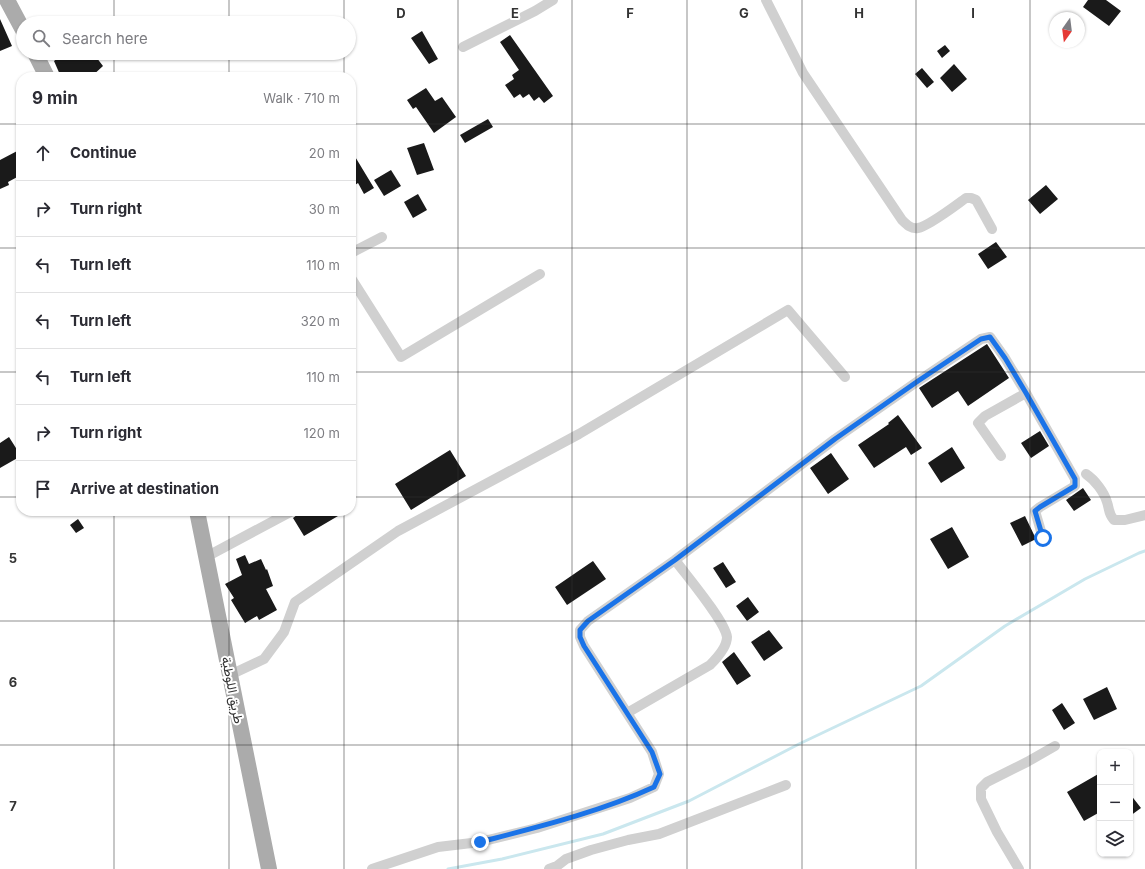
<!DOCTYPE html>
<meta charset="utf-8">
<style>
body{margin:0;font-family:Inter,Vazirmatn,sans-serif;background:#f2f2f3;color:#2b2b33}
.controls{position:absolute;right:12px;bottom:12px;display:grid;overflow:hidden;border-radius:8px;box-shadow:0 1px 3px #0004}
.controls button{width:36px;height:36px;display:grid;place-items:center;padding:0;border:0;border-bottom:1px solid #e1e1e2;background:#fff;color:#2b2b33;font:20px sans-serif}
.compass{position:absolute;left:1049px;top:12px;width:36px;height:36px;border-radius:50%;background:#fff;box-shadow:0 1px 3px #0004;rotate:194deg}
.stop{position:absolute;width:12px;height:12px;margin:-9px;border:3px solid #1a73e8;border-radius:50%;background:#fff}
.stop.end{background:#1a73e8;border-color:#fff;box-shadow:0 1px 4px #0008}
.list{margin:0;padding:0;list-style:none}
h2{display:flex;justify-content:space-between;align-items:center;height:52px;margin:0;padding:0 16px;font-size:17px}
h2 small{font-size:13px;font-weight:400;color:#7c7c81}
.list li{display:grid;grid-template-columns:26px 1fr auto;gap:12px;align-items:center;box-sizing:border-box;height:56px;padding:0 16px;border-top:1px solid #e1e1e2}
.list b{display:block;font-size:15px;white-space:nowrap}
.list em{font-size:13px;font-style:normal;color:#7c7c81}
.icon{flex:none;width:22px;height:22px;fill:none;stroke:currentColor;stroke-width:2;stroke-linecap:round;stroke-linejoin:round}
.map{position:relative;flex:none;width:1145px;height:869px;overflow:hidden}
.search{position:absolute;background:#fff;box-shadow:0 1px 3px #0004;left:16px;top:16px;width:340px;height:44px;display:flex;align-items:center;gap:10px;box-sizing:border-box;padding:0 14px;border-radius:22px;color:#7c7c81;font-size:15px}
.panel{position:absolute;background:#fff;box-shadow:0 1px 3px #0004;left:16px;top:72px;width:340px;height:444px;border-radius:16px}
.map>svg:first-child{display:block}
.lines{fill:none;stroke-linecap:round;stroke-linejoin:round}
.stream{stroke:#cae7ee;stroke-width:3}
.building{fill:#1a1a1a}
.street{stroke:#d0d0d0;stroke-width:10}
.primary{stroke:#ababab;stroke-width:16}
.route{stroke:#1a73e8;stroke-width:5}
.grid{fill:none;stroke:#333;stroke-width:1;stroke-opacity:0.55}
.labels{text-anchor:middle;stroke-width:4;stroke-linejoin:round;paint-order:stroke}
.street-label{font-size:13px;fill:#333;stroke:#fff}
.grid-label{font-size:13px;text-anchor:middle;font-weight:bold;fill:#333;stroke:#fff;stroke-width:4;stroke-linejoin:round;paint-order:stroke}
</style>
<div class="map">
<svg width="1145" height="869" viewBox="0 0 1145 869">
<rect width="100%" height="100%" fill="#fff"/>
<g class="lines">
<path class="stream" d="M448,869L502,859L603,834L689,801L799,744L921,686L1005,626L1085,579L1139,553L1145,551"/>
</g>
<path class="building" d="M1088,0H1106L1121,11L1109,26L1083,7Z
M0,19L12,46L0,51Z
M422,31L438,59L429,64L411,38Z
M510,35L553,96L544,103L539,97L534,101L529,94L523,98L520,94L514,98L505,85L514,79L512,75L519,70L500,42Z
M945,45L950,51L942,58L937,51Z
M64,53H93L103,66L91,77H61L54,61Z
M954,64L967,79L952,92L940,78Z
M922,68L934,82L927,88L915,74Z
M426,88L435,101L442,97L456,117L434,133L416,107L413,109L407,100Z
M488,119L493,127L465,143L460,135Z
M424,143L434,170L417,175L407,148Z
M21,149V175L8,182L9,185L0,189V160Z
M351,150L374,188L364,194L358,183L355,185L351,178Z
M391,170L401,186L384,196L374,180Z
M1046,185L1058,199L1040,214L1028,200Z
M418,194L427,210L413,218L404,202Z
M996,242L1007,257L988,269L978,254Z
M987,344L1009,378L968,406L958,391L932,408L919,388Z
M898,415L922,448L911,455L906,447L874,468L858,445L889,424L888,423Z
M1040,431L1049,446L1031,458L1021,443Z
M9,437L21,456L0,468V443Z
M952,447L965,468L941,483L928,463Z
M450,450L466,476L411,510L395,484Z
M831,453L849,479L828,494L810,468Z
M1083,488L1091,500L1074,511L1066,500Z
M302,511H334L338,516L304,536L293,518Z
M1025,516L1036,539L1022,546L1010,523Z
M78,519L84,528L76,533L70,525Z
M952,527L969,557L948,569L930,539Z
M245,555L249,564L261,559L266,570L267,569L273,586L266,589L277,610L259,620L257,616L245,623L231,600L234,598L225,584L242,575L236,559Z
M593,561L606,579L567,605L555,587Z
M723,562L736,582L726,588L713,568Z
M748,597L759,612L747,621L736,606Z
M769,630L783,648L764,661L751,642Z
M734,652L751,676L737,685L722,662Z
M1107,687L1117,709L1094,720L1083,699Z
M1062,703L1075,723L1064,730L1052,710Z
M1100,773V812L1084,821L1067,792Z
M1130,794L1141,808L1130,816Z"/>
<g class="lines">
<path class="street" d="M766,0L803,73L902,220C907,225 911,229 918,228C929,226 956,205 966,198H971L976,200L992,229
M463,47L535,11L553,0
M351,253L382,237
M351,278L401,357L540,274
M1026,393L1075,479V486L1040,507L1035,511L1043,538
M1086,474C1095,480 1104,492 1107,502C1110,511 1108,513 1114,520H1125L1145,515
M206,557L292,511
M230,675L264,659L284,632L295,602L398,531L579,434L788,310L845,377
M627,713L710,665C717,658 727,647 727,637C725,621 686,575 675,560
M372,869L438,847L480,842L537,828L630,798L654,787L659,774L652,752L584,646L580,637V630L588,621L675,560L835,439L918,381L981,339L990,337L1005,358L1026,393L985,416L978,423L1001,456
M549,869L557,866L566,859L591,850L628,840L659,834L786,785
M1019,869L997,832L981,799V788L987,782L1027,762L1055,746"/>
<path class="primary" d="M7,0L23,30
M35,53L47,77
M197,511L269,869"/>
</g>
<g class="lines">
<path class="route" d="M480,842C538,827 600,812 654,787L660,774L652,752L584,646L580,637V630L588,621L675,560L835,439L918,381L981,339L990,337L1005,358L1026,393L1075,479V486L1040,507L1035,511L1043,538"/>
</g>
<path class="grid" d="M114,0V23M229,0V23M344,0V23M458,0V869M572,0V869M687,0V869M802,0V869M916,0V869M1030,0V869M114,53V77M229,53V77M344,53V77M0,124H21M351,124H1145M0,248H21M351,248H1145M0,372H21M351,372H1145M0,497H21M351,497H1145M114,511V869M229,511V869M344,511V869M0,621H1145M0,745H1145"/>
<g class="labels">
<g class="street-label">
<text transform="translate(233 690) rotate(79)" y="5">طريق اللوطية</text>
</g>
</g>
<g class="grid-label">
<text x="401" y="18">D</text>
<text x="515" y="18">E</text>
<text x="630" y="18">F</text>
<text x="744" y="18">G</text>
<text x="859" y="18">H</text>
<text x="973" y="18">I</text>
<text x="13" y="563">5</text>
<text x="13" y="687">6</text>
<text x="13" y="811">7</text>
</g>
</svg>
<div class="controls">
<button>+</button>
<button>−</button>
<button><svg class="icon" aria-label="layers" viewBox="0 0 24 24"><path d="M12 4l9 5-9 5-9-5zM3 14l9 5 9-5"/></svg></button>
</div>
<svg class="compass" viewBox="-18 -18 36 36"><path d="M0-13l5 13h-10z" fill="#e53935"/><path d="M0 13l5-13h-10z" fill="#7c7c81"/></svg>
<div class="stop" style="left:1043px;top:538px"></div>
<div class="stop end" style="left:480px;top:842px"></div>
<div class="search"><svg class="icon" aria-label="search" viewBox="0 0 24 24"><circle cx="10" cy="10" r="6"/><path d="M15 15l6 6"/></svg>Search here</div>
<section class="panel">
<h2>9 min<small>Walk · 710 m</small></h2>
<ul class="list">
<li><svg class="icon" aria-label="ahead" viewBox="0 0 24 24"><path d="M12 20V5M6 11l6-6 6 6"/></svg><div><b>Continue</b></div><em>20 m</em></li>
<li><svg class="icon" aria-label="right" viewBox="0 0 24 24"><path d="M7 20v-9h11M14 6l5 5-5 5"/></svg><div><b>Turn right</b></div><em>30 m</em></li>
<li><svg class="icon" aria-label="left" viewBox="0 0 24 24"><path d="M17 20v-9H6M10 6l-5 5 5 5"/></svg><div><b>Turn left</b></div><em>110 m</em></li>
<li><svg class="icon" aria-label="left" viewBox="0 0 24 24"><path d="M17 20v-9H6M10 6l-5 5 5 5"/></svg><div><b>Turn left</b></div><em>320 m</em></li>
<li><svg class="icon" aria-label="left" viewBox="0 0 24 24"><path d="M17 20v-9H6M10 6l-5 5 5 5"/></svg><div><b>Turn left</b></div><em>110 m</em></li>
<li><svg class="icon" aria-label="right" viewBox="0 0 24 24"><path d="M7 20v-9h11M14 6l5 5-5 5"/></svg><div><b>Turn right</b></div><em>120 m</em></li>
<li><svg class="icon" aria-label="arrive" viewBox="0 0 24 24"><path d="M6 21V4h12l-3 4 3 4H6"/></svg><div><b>Arrive at destination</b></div></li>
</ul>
</section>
</div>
